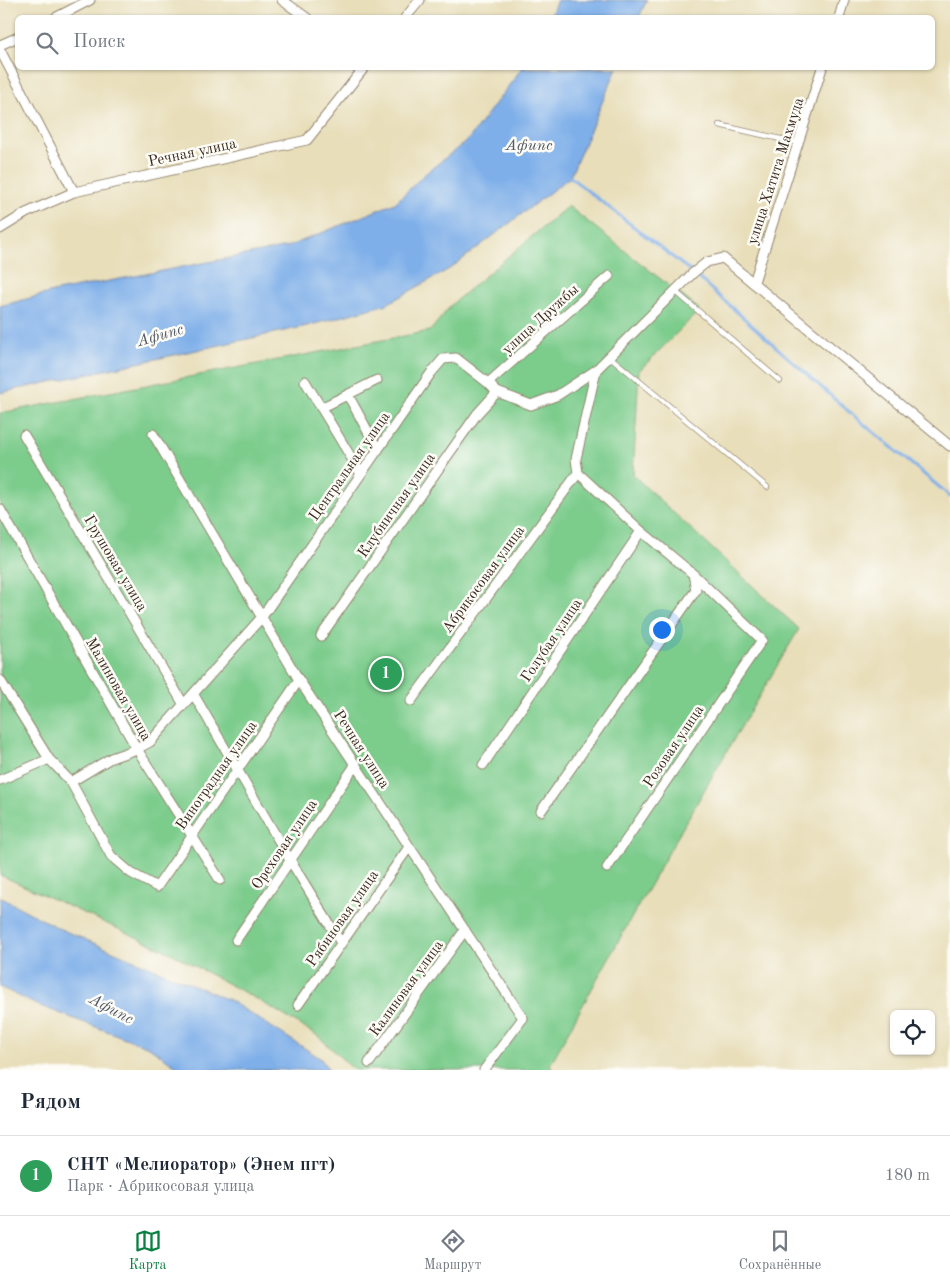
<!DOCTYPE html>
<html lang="ru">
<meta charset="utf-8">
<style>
body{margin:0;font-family:"Old Standard TT",serif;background:#f2f2f3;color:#1f2937}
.controls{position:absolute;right:15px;bottom:15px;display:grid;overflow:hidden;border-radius:8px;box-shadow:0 1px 4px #0004}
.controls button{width:45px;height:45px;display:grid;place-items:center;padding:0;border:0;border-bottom:1px solid #e0e1e3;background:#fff;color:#1f2937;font:25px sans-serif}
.you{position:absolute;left:661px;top:629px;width:18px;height:18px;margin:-12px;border:4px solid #fff;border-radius:50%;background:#1a73e8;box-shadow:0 0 0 8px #1a73e833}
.badge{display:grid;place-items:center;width:32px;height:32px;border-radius:50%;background:#0b8043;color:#fff;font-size:16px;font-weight:700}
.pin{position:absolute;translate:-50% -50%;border:2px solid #fff;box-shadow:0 1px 5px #0006}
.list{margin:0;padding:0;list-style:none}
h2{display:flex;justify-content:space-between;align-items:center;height:65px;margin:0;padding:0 20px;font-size:21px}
h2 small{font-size:16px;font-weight:400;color:#747a83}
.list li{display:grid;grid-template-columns:32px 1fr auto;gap:15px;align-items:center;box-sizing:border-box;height:80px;padding:0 20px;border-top:1px solid #e0e1e3}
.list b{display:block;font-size:19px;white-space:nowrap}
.list p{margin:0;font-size:16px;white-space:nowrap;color:#747a83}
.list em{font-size:16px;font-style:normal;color:#747a83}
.icon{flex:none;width:28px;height:28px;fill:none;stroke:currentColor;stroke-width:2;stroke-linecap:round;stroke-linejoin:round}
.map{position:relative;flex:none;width:950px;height:1070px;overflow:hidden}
.search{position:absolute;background:#fff;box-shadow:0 1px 4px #0004;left:15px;right:15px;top:15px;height:55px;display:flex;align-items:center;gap:12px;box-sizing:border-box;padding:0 18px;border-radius:8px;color:#747a83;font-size:19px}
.sheet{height:145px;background:#fff}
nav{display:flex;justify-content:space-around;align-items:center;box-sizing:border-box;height:70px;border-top:1px solid #e0e1e3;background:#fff;font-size:14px;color:#747a83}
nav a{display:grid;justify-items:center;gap:2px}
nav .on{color:#0b8043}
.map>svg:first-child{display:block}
.green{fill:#7ccc8c;stroke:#5c7b55}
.water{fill:#7eafe9;stroke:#5c6c84}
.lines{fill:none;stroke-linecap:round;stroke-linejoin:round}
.stream{stroke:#7eafe9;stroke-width:3}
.service-casing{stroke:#92846c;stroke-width:6}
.minor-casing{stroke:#92846c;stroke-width:11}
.service{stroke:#fff;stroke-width:4.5}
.minor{stroke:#fff;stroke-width:9}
.labels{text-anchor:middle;stroke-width:5;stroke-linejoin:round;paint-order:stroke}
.street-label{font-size:15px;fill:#3b2a1e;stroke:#fdfcf7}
.water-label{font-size:16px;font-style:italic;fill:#525965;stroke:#fdfcf7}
</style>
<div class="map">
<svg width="950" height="1070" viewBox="0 0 950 1070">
<rect width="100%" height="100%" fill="#fdfcf7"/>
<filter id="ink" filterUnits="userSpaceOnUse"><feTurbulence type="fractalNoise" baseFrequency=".02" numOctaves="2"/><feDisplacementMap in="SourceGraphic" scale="10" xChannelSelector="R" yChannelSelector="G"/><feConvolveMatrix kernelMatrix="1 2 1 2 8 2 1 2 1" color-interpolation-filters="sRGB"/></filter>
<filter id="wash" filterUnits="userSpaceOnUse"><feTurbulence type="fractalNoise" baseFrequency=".0096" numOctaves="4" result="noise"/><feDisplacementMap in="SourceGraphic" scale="20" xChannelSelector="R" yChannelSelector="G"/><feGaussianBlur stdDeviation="1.12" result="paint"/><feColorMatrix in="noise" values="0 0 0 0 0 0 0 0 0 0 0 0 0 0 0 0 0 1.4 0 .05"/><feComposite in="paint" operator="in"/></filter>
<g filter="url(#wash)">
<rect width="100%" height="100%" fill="#e8deba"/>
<path class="green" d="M568,206L700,310L639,371L633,475L799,629C713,773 630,918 550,1065L553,1070H354L318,1036L260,1001L169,952L0,875V413L430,331L453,303Z"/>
<path class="water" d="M557,0H647L639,17H550Z
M522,68H617L570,177L451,268L387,304L307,326L0,393V306L57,291L287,247L395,203L426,173L468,140Z
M0,897L58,928L229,1000L320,1058L329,1070H182L149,1047L35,1004L0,987Z"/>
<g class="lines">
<path class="stream" d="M570,177L693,273L847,410L950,496"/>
</g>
</g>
<g filter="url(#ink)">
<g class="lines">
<defs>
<path id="service" d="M719,125L798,143
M675,291L780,381
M609,356L767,487"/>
<path id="minor" d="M282,0L307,18
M55,18L90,0
M405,18L420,0
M839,18L844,0
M0,45L18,37
M0,50L74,192
M0,229L26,213L74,192L307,140L364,68
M754,282L822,68
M596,370L576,459L578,473L641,531L693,574L762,640L607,868
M305,381L361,474
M488,383L609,276
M348,395L378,450
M321,408L377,380
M153,434L299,680L523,1018L484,1070
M24,435L184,705
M0,509L137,749L220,880
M321,636L477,414L497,392
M0,680L49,759
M194,695L290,860L341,943
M411,701L578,473
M483,765L641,531
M0,780L49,759L71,782L111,758L137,749L150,742L262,617L431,373L443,359L456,358L488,383L497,392L531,405L558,395L596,370L693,273L707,262L723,258L950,446
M71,782L111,856L131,873L157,887L299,680
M541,811L696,590L693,574
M236,940L356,764
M298,1005L409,847
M369,1063L465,930"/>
</defs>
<use href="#service" class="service-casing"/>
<use href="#minor" class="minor-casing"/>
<use href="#service" class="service"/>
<use href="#minor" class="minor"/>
</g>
</g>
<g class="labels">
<g class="street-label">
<text transform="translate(192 152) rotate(-12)" y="5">Речная улица</text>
<text transform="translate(775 171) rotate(-72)" y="5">улица Хатита Махмуда</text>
<text transform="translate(540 319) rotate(-42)" y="5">улица Дружбы</text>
<text transform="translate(349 466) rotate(-55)" y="5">Центральная улица</text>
<text transform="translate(396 505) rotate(-55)" y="5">Клубничная улица</text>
<text transform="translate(116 563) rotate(59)" y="5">Грушовая улица</text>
<text transform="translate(483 579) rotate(-54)" y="5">Абрикосовая улица</text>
<text transform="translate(551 640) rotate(-56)" y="5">Голубая улица</text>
<text transform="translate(119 689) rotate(60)" y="5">Малиновая улица</text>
<text transform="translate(673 746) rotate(-56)" y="5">Розовая улица</text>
<text transform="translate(362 749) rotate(57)" y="5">Речная улица</text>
<text transform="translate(216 775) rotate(-55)" y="5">Виноградная улица</text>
<text transform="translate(284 844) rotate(-56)" y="5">Ореховая улица</text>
<text transform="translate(342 918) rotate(-55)" y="5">Рябиновая улица</text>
<text transform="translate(406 988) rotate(-54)" y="5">Калиновая улица</text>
</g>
<g class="water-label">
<text x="529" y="150">Афипс</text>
<text transform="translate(160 334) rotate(-16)" y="6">Афипс</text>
<text transform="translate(112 1008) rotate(28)" y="6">Афипс</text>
</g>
</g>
</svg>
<div class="controls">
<button><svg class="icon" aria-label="locate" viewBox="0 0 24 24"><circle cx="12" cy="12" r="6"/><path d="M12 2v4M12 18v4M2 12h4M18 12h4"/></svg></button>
</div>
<div class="you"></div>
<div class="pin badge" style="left:386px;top:674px;background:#2e9e5b">1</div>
<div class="search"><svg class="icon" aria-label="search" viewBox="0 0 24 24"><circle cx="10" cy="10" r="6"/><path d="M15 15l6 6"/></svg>Поиск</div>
</div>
<section class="sheet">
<h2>Рядом<small></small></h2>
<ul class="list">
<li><span class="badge" style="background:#2e9e5b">1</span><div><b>СНТ «Мелиоратор» (Энем пгт)</b><p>Парк · Абрикосовая улица</p></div><em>180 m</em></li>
</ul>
</section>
<nav>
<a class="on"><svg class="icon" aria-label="map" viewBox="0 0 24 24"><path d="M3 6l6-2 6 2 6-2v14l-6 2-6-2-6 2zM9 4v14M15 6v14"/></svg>Карта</a>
<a><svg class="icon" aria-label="directions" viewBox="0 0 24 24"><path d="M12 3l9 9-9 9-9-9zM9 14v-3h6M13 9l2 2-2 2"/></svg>Маршрут</a>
<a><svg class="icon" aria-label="saved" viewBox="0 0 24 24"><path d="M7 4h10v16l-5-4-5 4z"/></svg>Сохранённые</a>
</nav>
